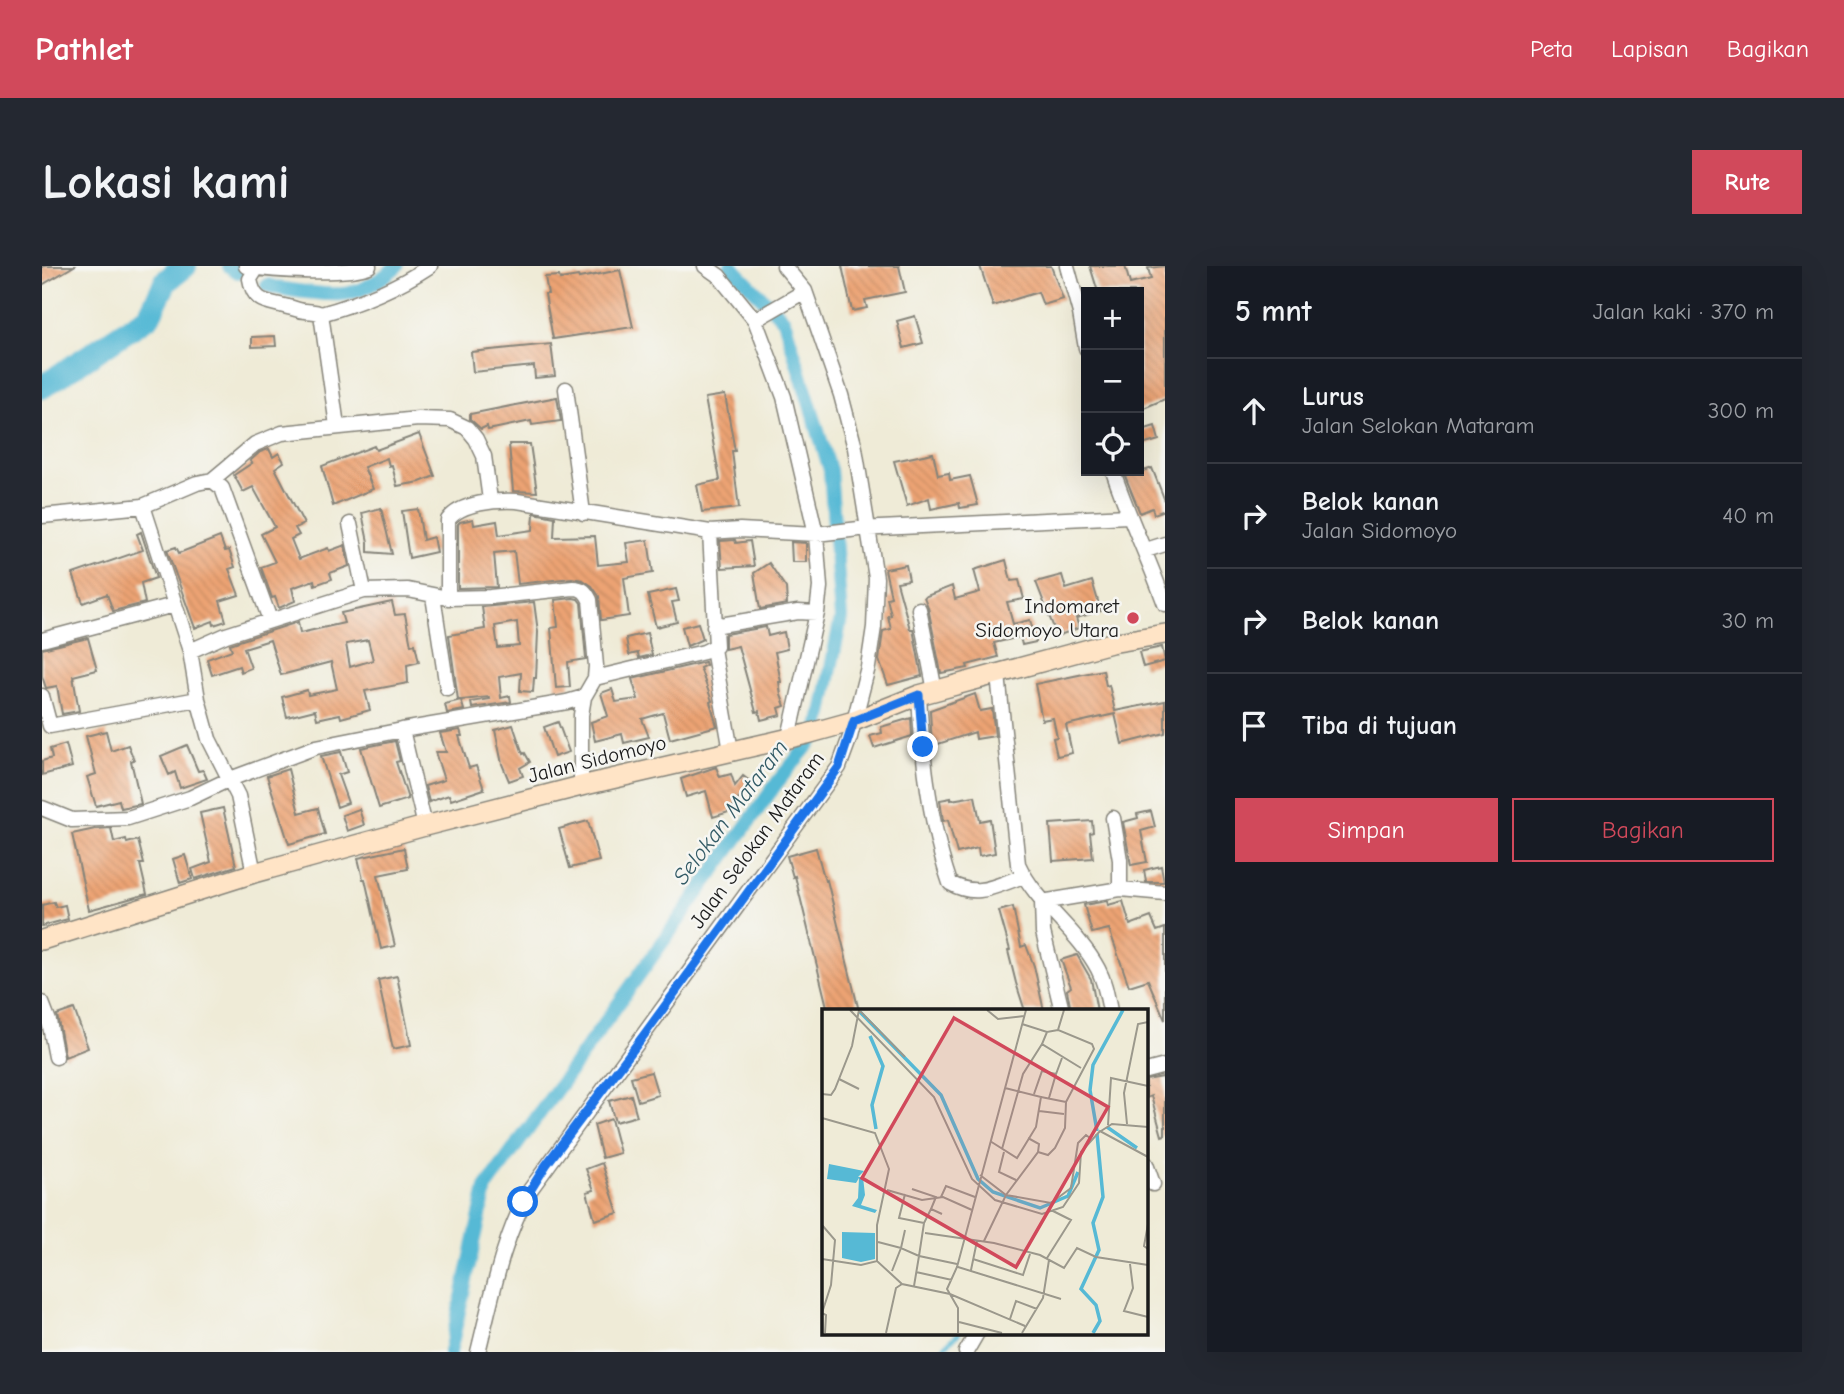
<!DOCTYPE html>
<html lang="id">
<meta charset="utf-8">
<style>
body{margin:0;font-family:"Comic Neue",sans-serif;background:#242831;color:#f1f3f6}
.controls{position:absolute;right:21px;top:21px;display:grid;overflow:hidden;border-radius:0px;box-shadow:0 7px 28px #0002}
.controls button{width:63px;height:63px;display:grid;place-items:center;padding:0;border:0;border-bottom:2px solid #363941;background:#171b24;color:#f1f3f6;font:35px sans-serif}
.stop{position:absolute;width:21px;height:21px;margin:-16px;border:5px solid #1a73e8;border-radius:50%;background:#fff}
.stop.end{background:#1a73e8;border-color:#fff;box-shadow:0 2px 7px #0008}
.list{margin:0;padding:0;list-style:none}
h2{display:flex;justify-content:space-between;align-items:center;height:91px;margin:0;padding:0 28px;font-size:30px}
h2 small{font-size:23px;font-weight:400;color:#9ea1a6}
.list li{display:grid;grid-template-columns:46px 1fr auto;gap:21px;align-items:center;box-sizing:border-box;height:105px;padding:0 28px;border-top:2px solid #363941}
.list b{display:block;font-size:26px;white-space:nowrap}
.list p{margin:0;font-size:23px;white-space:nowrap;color:#9ea1a6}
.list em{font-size:23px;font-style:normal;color:#9ea1a6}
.actions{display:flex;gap:14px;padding:21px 28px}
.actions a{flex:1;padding:16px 0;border:2px solid #d1495b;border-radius:0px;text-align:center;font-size:24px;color:#d1495b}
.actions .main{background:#d1495b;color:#fff}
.icon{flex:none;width:38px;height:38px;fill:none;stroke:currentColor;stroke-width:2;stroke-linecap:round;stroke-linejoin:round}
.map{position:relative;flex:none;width:1123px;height:1086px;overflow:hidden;border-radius:0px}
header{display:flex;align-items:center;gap:42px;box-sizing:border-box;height:98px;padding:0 35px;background:#d1495b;color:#fff}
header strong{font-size:33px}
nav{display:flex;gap:38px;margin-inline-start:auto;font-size:24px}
.intro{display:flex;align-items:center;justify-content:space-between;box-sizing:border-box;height:168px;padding:0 42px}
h1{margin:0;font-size:49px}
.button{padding:18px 32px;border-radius:0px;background:#d1495b;color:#fff;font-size:24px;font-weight:700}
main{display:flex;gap:42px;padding:0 42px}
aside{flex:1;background:#171b24;border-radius:0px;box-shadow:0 7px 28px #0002}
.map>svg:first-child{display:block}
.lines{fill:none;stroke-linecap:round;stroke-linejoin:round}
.stream{stroke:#56b9d5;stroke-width:4.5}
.canal{stroke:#56b9d5;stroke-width:14}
.river{stroke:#56b9d5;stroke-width:24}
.building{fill:url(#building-back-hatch);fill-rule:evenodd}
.street-casing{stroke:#86847a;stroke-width:17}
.secondary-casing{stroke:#86847a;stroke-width:22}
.street{stroke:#fff;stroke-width:14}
.secondary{stroke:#ffe4c6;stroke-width:19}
.route{stroke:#1a73e8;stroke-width:9}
.poi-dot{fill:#d1495b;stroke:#f6f6f2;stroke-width:2.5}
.labels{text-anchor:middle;stroke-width:5;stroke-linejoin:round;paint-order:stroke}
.poi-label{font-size:21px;fill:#1c1c1c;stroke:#f6f6f2;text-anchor:end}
.street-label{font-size:21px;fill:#1c1c1c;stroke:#f6f6f2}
.water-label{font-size:23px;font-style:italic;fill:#335b66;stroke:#f6f6f2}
.inset-river{fill:none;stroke:#56b9d5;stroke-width:3.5}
.inset-road{fill:none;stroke:#9b988c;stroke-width:2}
.view{fill:#d1495b;fill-opacity:0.15;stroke:#d1495b;stroke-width:3.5}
.inset-edge{fill:none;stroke:#1c1c1c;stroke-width:3.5}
</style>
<header>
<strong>Pathlet</strong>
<nav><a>Peta</a><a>Lapisan</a><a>Bagikan</a></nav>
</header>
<div class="intro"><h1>Lokasi kami</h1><a class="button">Rute</a></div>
<main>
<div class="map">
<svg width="1123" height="1086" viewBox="0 0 1123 1086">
<defs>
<pattern id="building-back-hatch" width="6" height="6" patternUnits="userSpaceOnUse" patternTransform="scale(1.75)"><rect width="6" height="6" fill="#eca373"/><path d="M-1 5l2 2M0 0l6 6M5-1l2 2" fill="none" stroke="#ca8c63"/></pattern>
</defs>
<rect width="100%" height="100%" fill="#f6f6f2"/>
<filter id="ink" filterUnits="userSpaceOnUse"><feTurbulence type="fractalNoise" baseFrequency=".0143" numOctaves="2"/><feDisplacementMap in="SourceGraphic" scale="14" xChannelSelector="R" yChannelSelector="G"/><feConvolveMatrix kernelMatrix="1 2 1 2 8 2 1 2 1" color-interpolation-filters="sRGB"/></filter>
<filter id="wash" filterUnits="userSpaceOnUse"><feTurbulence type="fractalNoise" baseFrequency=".00686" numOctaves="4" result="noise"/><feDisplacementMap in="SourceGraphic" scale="28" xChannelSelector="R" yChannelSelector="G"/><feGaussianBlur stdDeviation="1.57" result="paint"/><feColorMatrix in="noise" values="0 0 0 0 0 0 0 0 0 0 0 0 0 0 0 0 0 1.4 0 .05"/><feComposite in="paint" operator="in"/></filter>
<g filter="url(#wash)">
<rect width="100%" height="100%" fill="#efebd7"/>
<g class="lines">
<path class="stream" d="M897,1086L917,1067"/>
<path class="canal" d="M187,0L196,6
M225,19C240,24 293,31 307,27C326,23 341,12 355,0
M408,1086L444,922L737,514L776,467L799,352L788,204L742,54L689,0"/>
<path class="river" d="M0,121L107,50L124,15L143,0"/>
</g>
<g id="blocks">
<path class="building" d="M0,0H32L0,19Z
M800,0H857L863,26L823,34L825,42L810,45Z
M938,0H1009L1021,33L1001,39L996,26L951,40Z
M1048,0H1083L1088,18L1109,13L1106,2L1123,0V133L1097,144V26H1056Z
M578,4L591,61L511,73L503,28H506L503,11L517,10L518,13L536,10L537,12Z
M873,50L881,77L862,82L855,55Z
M233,70L234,80L210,81V71Z
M509,78L513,110L493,112L492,100L431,106L429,86Z
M683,129L693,185H690L697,242L660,246L655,219L678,214L663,132Z
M515,131L519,155L490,159L489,155L446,164L445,160L439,163L428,153V148Z
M1113,160L1117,174L1097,180V165Z
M377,168L393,210L378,216L355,220L350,199L347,200L345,192L322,201L331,223L291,240L280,200L332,180L334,184Z
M467,178H488L495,226L471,225Z
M227,183L231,191L237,187L242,196L233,202L262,258L253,262L257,269L249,273L257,293L286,282L287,285L303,279L307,300L288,307L290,313L273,319L272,314L250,322L253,335L237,342L233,331L230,332L219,301L233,296L219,268L233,261L211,221L201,226L192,209L210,197L208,195L218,186Z
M891,187L896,209L907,207L908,214L928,210L936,239L918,242L917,237L889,243L887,232L865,240L852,195Z
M1101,202L1102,205L1110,202L1123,235V244L1112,248L1110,242L1098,247L1083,210Z
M339,242L350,288L326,286V276L320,247Z
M376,243L381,274L391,271L394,286L367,292L360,245Z
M492,247L513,251L512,271L553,270L556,299L587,296L584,277L606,274L611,307L582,312L587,350L559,354L557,330L550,320L541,314L530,312L476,318L472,285L452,287L455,321L416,322V258L418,256L431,253L432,259L455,255L457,269L491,264Z
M99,266L114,312L99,317L103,337L71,345L65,328L41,337L31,308L101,284L95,268Z
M178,271L183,285L187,284L193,301L187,303L197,329L178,335L184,355L172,359L171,355L153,362L125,284L134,281L137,287Z
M693,274L694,277L708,275L712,300L680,302L678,275Z
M749,276L764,277V296H750Z
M964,294L969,315L977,314L982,333L965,336L971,358L988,354L994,376L980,379L978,371L952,377L956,391L925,399L926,402L899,407L886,341L882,331L910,320L913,333L938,326L932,304Z
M727,297L744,322L745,338L718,343L712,307Z
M864,299L867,314L855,316L868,363H871L880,410L846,419L837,394L841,365L849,363L846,350L849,349L845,332L849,331L843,303Z
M1020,309L1024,323L1050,315L1059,345L1034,352L1037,362L1015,370L994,316Z
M634,323L637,335L630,336L635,356L614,361L606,329Z
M531,332L536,333L539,337L544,393L526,396L528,421L514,422L509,362L516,361L513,334Z
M350,336L353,349L363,348L369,379L373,378L377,396L365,399L366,417L323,425L328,444L299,452L298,448L275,453L273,444L245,451L240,431L265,424L266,429L295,423L289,396L239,409L228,374L202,382L209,402L199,406L197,400L170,409L165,393L190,384L188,378L256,356L258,367L302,357L299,347ZM326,374L331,394L308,401L304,378Z
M492,336L496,366L494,412H492L491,426L478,425L479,407L457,411L459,432L468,430L469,436L430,442L429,436L448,433L447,431L419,434L422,444L405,447L403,438L419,434H416L407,369L443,363L440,341ZM475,356L477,380L456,382L453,360Z
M656,357L661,373L645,380L640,361Z
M724,361L726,370L742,366L745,383L733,386L739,416H737L739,429L743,440L737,442L739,449L719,454L717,445L714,446L696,380L683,383V368Z
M605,367L610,389L597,392L596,387L587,389L584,372Z
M46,372L55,404L31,410L37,445L20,448L15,420L4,422L0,410V383Z
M1120,381L1123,395L1101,401L1097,386Z
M663,396L664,399L658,402L670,435L668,436L675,460L628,473L621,447L600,453L607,471L582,477L580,468L553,475L549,456L566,450L559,427L570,423L574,436L596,433L590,413Z
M1061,404L1064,420L1067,419L1073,445L1123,435V467L1080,478L1073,448L1024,459L1030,487L1015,490L1011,472L1015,471L1011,452L1000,454L993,418Z
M933,428L938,445L950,443L953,470L934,473L933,466L890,480L888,444Z
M869,452L870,470L832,482L828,470L840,467L839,461Z
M516,456L527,486L512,491L502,461Z
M471,459L481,488L483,487L488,496L478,502L481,510L467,515L460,498L453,464Z
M418,464L420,470H417L427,502L434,500L442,523L409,534L407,529L387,536L383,520L402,514L393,486H404L398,467Z
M64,465L69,485L86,479L92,494L89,495L99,538L79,542L77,534L54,540L45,511L54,508L44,470Z
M353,475L358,495L354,496L366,533L337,542L319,482Z
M24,478L30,501L0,509V495L10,492L8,483Z
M145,479L156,505L161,504L165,513L138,522L133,506L127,509L119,490Z
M299,486L305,506L296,509L306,537L295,541L279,490Z
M674,501L678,511L689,508L693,520L701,510L709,516L687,546L671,551L664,525L644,531L639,513Z
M246,503L257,547L276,542L283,568L247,578L225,510Z
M933,530L938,555L948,553L953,587L937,590L936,582L915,587L906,554L901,555L898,534L909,532V534Z
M181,542L194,600L153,613L150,603L169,596L158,547Z
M317,543L322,559L305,565L300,549Z
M1109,545L1113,561L1099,565L1105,596L1089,599L1081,556L1096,552L1095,548Z
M546,555L557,595L528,602L517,563Z
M1050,555L1051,566L1048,567L1051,592L1011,595L1008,558Z
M69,562L72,576L84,573L85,577L96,574L102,598H98L105,628L47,644L30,568L53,563Z
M362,582L366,603L336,609L353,680L339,683L323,613H321L316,592Z
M774,582L783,615L785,614L817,745H786L753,610L751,611L745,590Z
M143,589L150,613L138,617L131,593Z
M1119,600L1122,616H1104L1102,604Z
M1065,635L1066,639L1081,635L1088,659L1109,651L1115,665L1123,662V754L1106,714L1087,720L1067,663L1050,667L1042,639Z
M12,636L14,641L23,639L26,653L0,660V639Z
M971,641L979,681L984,679L992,700L1002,745H983L974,717L966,685L968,684L957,645Z
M1035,689L1049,713L1055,745H1029L1025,724L1029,721L1019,694Z
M355,710L369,779L351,783L336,714Z
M32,743L46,782L23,791L15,749Z
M609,806L616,829L596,835L589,811Z
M1121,811L1123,821V869L1120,870L1109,830L1104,832V814Z
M589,829L595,850L573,856L567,835Z
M569,853L578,887L560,892L552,859Z
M560,897L576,947L553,954L545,926L552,924L544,903Z"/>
</g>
</g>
<g filter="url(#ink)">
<use href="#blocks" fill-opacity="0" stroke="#86847a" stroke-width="2"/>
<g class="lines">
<defs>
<path id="street" d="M204,0C230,5 304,9 327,0
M663,0L677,10L713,54L742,131L774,268L778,321L775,347L747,471
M1025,0L1038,47L1044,82
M215,2L208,13C212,38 225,35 246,41C252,42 257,45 263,45C270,46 273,45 279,48C319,37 353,23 388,0
M279,48L295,160
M713,54L763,25
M524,123L541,247
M1071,205C1086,250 1107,293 1123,338
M170,214L180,222L228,354
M101,240L148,385
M0,250L101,240L155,217L170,214L213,178L240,167L376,153L408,154L425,162L434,173L442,190L448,234
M308,258L322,325
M1104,284L1123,278
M391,330L405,422
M406,332V254C419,236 455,234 475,235L668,266L698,264L774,268L817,263L1086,250
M877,343L893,425
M672,360L756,346L775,347
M0,374L132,339
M671,383L689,485
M956,409L976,598C995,639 1035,663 1056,703C1063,716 1065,730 1068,745
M553,412L662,386L674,380L668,266
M877,429C880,489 888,560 908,617C936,633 954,619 982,610
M0,430L8,460L156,433
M360,464L383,560
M0,542L30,554L86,552L148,532L188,513L274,481L360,464L525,436L542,431
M212,607L196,530L167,473L156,433L148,385L184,369L322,325L366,324L406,332L448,331L531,322C541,322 544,326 548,334L554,400L553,412L542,431L539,449V520
M1078,623L1123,627
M0,737L7,755L14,791
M1020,745L1001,666L1000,636L1078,623V594L1071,552
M1104,805L1123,800
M1104,898L1111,918
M436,1086C450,1031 460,973 488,924L797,501L808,471L826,401L832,361L834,312L813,182L799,129L763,25L742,0
M924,1086L935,1067"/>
<path id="secondary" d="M0,674L212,607L383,560L539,520L765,468L812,455L877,429L1069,377L1123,368"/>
</defs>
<use href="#street" class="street-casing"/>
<use href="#secondary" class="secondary-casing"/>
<use href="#street" class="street"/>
<use href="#secondary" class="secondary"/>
</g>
</g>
<g class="lines" filter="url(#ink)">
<path class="route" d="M481,936L504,899L602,769L797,501L812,455L877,429L881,481"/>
</g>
<circle class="poi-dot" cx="1091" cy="352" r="7"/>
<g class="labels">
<g class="poi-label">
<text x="1077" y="347">Indomaret<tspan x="1077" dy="24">Sidomoyo Utara</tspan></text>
</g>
<g class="street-label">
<text transform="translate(555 493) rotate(-14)" y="7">Jalan Sidomoyo</text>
<text transform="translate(715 574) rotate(-54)" y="7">Jalan Selokan Mataram</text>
</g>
<g class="water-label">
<text transform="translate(688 546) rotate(-53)" y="8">Selokan Mataram</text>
</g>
</g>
<g transform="translate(780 743)">
<rect width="326" height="326" fill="#efebd7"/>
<path d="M7,155L42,162L36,168H41L43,186L39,196L55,201L53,204L30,197L36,189L37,169L34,174L5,170ZM20,223L53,224V250L39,253L20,249Z" fill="#56b9d5"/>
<path class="inset-river" d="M38,3L119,86L156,170L171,183L218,199L246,187L256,163M48,27L61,57L50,96L54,120M285,118L315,139M275,122L268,81L271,56L301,1M271,324L278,312L274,296L259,280L277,241L271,214L281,188L275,125"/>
<path class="inset-road" d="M28,1L112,88L150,170L173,191L220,205L241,198L257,174L259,143L278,122L326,148M165,1L176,10L202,7M38,2L83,48M200,15L225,23L236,21M225,23L220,35L259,59M17,70L37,80M0,85L9,86L13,80L30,37L37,1M212,85L220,62L234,65L240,49M219,88L244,93M227,89L234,65M217,102L242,105M0,109L53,124L67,160L55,216V252M305,115L302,84L316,15L326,13M286,116L289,69L326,77M279,122L290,115L326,118M168,132L195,149L214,118L219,88L183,79M180,140L201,65L220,35M182,143L177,163L194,171M216,143L226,146L233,139L243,119L244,93L272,40L270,35L236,21L242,1M158,166L184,186L229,194L249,179L256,134L264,126L268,129M90,180L114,188L109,200L120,205M65,181L100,191L121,188L150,201M83,185L77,209L102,214M119,188L124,177L153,188M326,215L322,237L326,240M0,216L13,231L9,276L0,304L4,306L3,324M103,224L172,234L218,246L242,259L255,239L274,248L326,256M162,232L184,186L216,143L217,135L206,129M56,233L79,239L83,221M225,249L249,211L231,202M0,250L39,256L55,252L80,275L128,285L203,317M151,250L201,266L208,245M308,255L311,279L302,302L326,308M136,258L239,290M149,261L155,232M70,262L79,239L97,247L102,214L109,200M94,263L130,271M92,277L97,247L135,255M188,310L194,292L215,300M137,313L180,324M64,324L74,279L80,275M136,324V299L125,280L135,258L204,1M200,324L221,289L227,251"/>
<path class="view" d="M132,9L286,98L194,258L40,169Z"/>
<rect width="326" height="326" class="inset-edge"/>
</g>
</svg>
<div class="controls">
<button>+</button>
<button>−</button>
<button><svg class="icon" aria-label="locate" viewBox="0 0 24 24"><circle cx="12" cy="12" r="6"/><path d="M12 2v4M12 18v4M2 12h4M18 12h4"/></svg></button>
</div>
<div class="stop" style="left:481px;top:936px"></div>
<div class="stop end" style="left:881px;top:481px"></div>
</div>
<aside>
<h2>5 mnt<small>Jalan kaki · 370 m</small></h2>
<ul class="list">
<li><svg class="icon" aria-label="ahead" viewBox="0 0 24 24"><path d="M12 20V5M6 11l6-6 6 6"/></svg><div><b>Lurus</b><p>Jalan Selokan Mataram</p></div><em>300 m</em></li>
<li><svg class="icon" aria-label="right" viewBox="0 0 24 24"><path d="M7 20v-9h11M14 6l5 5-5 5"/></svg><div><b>Belok kanan</b><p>Jalan Sidomoyo</p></div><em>40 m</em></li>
<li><svg class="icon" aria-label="right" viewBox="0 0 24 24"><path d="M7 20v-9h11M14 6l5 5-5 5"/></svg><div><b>Belok kanan</b></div><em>30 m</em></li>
<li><svg class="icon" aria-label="arrive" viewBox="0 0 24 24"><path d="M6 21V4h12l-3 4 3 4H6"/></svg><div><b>Tiba di tujuan</b></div></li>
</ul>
<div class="actions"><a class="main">Simpan</a><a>Bagikan</a></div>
</aside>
</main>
